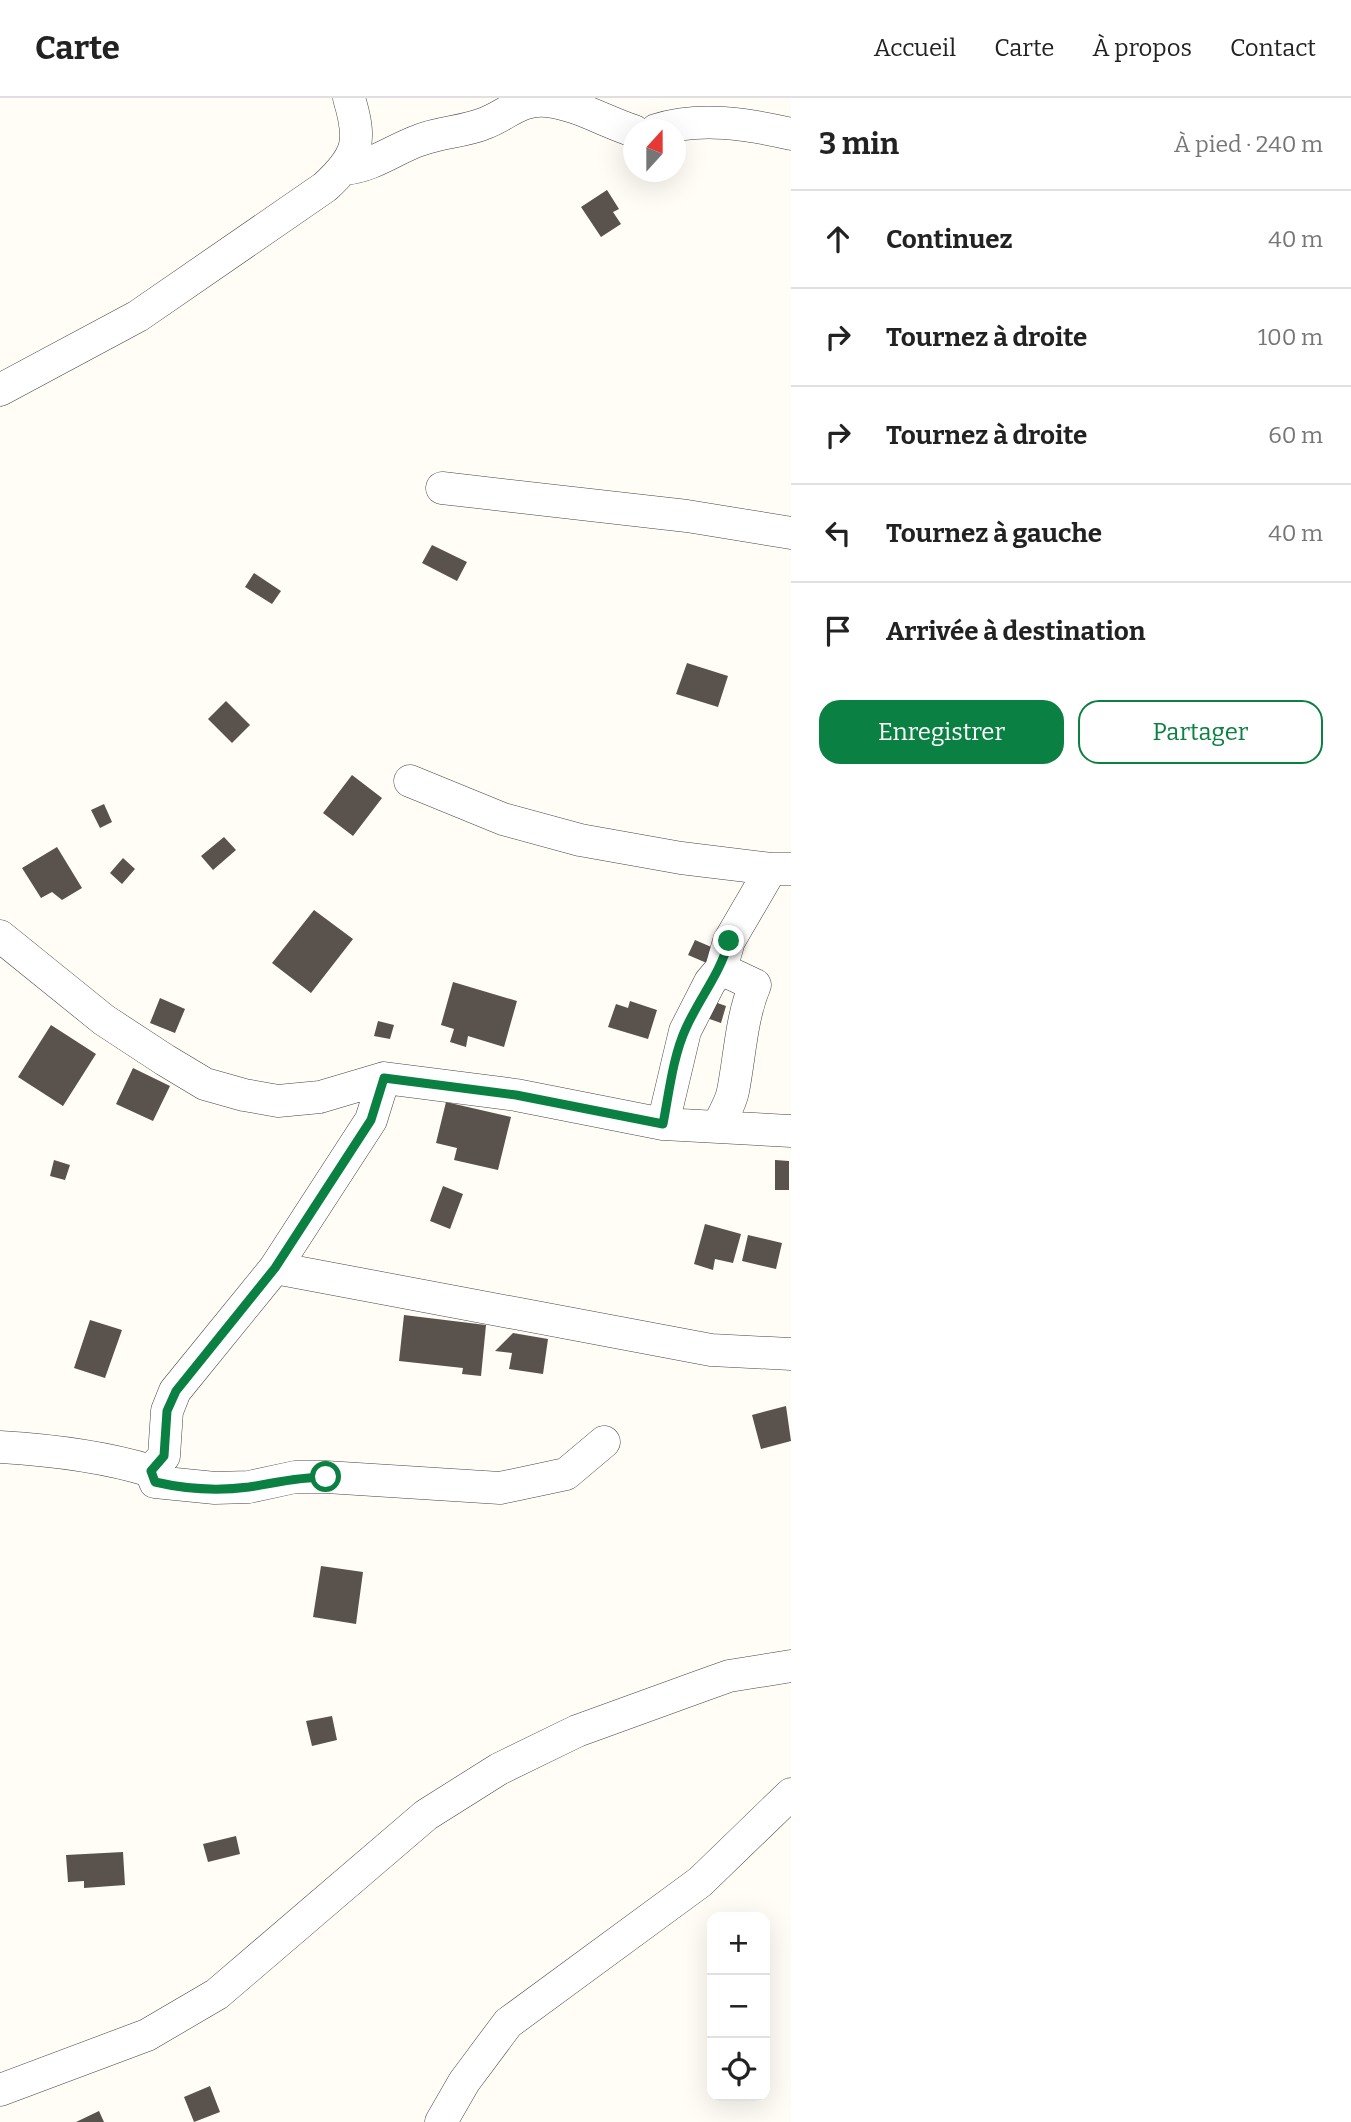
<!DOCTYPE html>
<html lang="fr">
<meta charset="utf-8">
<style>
body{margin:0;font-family:Bitter,serif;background:#f6f6f6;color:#222}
.controls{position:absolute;right:21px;bottom:21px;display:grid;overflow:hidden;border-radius:14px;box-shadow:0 7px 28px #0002}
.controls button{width:63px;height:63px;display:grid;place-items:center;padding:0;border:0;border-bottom:2px solid #e0e0e0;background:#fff;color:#222;font:35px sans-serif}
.compass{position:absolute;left:623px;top:21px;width:63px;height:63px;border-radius:50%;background:#fff;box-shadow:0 7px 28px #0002;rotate:21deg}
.stop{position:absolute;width:21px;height:21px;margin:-16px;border:5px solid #0b8043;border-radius:50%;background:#fff}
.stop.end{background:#0b8043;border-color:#fff;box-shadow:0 2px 7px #0008}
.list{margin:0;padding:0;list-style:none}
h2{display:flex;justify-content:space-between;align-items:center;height:91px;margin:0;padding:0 28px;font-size:30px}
h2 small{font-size:23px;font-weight:400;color:#767676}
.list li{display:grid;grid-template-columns:46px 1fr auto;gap:21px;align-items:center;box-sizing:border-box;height:98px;padding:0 28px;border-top:2px solid #e0e0e0}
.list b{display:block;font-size:26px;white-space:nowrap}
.list em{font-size:23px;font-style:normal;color:#767676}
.actions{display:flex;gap:14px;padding:21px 28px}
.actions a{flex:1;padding:16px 0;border:2px solid #0b8043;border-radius:21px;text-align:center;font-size:24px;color:#0b8043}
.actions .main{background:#0b8043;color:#fff}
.icon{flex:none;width:38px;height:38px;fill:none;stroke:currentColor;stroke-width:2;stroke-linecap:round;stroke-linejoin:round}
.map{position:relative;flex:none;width:791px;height:2024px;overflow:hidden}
header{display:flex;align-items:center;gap:42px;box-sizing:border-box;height:98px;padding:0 35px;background:#fff;border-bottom:2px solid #e0e0e0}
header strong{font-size:33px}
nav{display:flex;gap:38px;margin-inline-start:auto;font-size:24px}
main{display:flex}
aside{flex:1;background:#fff}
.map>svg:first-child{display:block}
.building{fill:#5a524d}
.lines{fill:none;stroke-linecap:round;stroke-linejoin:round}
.minor-casing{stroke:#444;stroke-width:33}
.minor{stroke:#fff;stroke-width:32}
.route{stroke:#0b8043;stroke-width:9}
</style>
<header>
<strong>Carte</strong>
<nav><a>Accueil</a><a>Carte</a><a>À propos</a><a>Contact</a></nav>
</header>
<main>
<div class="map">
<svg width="791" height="2024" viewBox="0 0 791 2024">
<rect width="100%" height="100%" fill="#fffdf5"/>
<path class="building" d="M607,92L619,111L613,114L621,126L601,139L581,109Z
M432,447L467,464L457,483L422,465Z
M254,475L281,493L272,506L245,489Z
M687,565L728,578L718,609L676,596Z
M226,603L250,627L232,645L208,621Z
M352,677L382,700L353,738L323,715Z
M104,706L112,724L100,730L91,712Z
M224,739L236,752L213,772L201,758Z
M57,749L82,790L62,802L52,794L41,800L22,770Z
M123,760L135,771L122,786L110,775Z
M314,812L353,841L311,895L272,865Z
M695,842L716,851L709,866L688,857Z
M453,884L517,903L504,949L468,938L466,949L450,944L454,931L441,927Z
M160,900L185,911L175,935L150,925Z
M706,901L726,908L721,925L701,918Z
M630,903L657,912L648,941L608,929L616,906L628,910Z
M378,923L394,927L390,941L374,938Z
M51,927L96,956L63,1008L18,979Z
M133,970L170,988L153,1023L116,1006Z
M446,1004L511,1019L498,1072L454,1062L457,1050L436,1045Z
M54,1062L70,1067L65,1082L50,1078Z
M775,1062L789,1063V1092H775Z
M443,1088L463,1096L450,1131L430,1123Z
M705,1126L741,1136L733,1165L715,1161L713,1172L694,1166Z
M748,1137L782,1145L776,1171L742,1163Z
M404,1217L486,1227L481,1278L462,1276L463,1270L399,1263Z
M90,1222L122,1232L105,1280L74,1270Z
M513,1235L548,1241L543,1276L509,1271L512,1255L495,1253Z
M786,1308L791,1343L761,1351L752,1317Z
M321,1468L363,1474L356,1526L313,1519Z
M332,1618L337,1642L312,1648L306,1623Z
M236,1738L240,1756L208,1764L203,1746Z
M123,1754L125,1787L84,1790V1783L68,1784L66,1757Z
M210,1988L220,2014L194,2024L184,1999Z
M99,2013L104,2024H76Z"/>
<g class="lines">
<defs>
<path id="minor" d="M656,32C700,18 748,26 791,36
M345,71C374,68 394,51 420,42C441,34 462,34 483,26C506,18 520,0 547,3C576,6 606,24 634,33
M0,292L138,218L325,89C359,58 362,43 349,0
M442,390L687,418L791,435
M410,683L503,721L580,742L681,760L771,771H791
M0,838L104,922L165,962L205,986L244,997L278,1003L320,999L384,980L516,997L663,1026L791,1033
M663,1026L685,933L710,884L721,871L729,843L771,771
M718,1028C723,1017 731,1005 733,993C740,958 741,920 755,887L721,871
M275,1170L711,1252L791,1256
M0,1349C51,1352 102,1358 151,1373
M151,1373L155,1384L215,1390L249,1389L295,1379H326L500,1390L566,1376L604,1344
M151,1373L164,1358L167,1313L175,1293L275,1170L371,1022L384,980
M0,1992L147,1937L217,1896L426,1717L499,1671L577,1633L701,1588L729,1578L791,1568
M441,2024L464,1984L508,1925L700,1784L791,1696"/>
</defs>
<use href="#minor" class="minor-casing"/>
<use href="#minor" class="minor"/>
</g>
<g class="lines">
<path class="route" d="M326,1379C298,1379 275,1385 249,1389C218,1393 185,1391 155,1384L151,1373L164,1358L167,1313L176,1293L275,1170L371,1022L384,980L516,997L663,1026C669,995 673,958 686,930C700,899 720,876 729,843"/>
</g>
</svg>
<div class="controls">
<button>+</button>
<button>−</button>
<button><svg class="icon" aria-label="locate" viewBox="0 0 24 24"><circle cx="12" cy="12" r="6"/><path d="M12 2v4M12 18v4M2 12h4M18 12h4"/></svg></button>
</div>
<svg class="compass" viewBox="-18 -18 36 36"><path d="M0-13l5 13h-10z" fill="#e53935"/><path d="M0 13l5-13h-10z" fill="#767676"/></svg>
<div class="stop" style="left:326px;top:1379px"></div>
<div class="stop end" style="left:729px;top:843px"></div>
</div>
<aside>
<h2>3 min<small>À pied · 240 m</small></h2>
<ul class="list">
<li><svg class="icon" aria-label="ahead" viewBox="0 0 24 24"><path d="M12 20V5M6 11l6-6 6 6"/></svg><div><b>Continuez</b></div><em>40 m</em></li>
<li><svg class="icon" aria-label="right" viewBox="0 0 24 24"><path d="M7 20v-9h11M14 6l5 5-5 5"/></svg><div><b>Tournez à droite</b></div><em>100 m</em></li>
<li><svg class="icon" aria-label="right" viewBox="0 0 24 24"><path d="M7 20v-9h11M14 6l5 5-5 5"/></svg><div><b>Tournez à droite</b></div><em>60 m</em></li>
<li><svg class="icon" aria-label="left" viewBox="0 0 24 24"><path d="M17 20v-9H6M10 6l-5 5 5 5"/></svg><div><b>Tournez à gauche</b></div><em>40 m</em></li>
<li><svg class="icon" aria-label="arrive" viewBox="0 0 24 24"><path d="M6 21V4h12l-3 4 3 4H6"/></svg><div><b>Arrivée à destination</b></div></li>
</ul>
<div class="actions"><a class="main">Enregistrer</a><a>Partager</a></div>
</aside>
</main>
